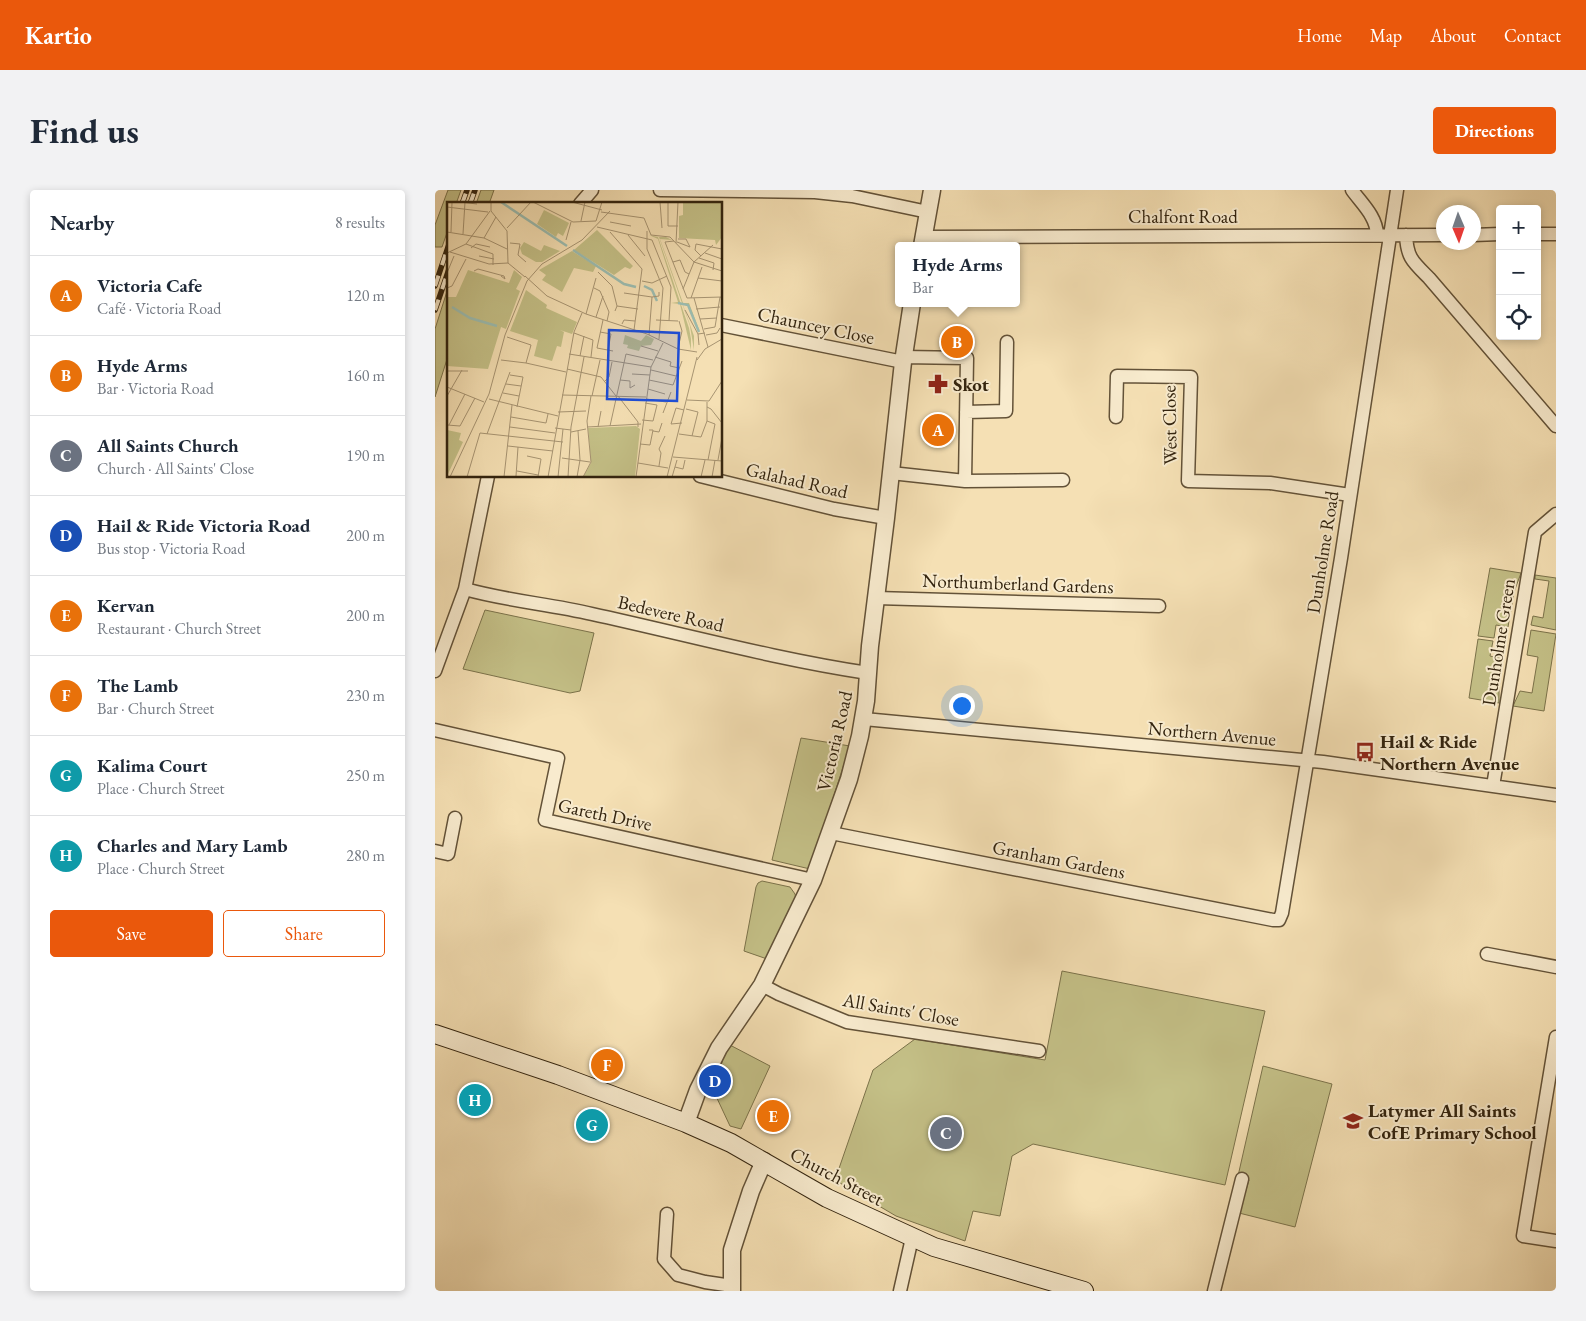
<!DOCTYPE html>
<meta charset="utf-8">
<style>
body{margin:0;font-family:"EB Garamond",serif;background:#f2f2f3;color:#1f2937}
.controls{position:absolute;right:15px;top:15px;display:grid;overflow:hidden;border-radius:5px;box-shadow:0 2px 8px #0003}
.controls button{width:45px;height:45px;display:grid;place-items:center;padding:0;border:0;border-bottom:1px solid #e0e1e3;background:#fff;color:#1f2937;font:25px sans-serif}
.compass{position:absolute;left:1001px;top:15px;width:45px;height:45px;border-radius:50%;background:#fff;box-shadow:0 2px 8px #0003;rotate:178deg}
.you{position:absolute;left:526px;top:515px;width:18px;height:18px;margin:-12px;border:4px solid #fff;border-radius:50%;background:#1a73e8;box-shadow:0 0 0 8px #1a73e833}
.badge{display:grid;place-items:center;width:32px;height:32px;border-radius:50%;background:#ea580c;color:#fff;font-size:16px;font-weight:700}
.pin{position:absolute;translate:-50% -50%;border:2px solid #fff;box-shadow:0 1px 5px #0006}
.popup{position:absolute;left:460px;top:52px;width:125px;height:65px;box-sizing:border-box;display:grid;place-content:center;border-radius:5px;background:#fff;filter:drop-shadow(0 1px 4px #0005);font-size:16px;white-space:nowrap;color:#747a83}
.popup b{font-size:19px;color:#1f2937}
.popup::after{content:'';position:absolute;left:50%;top:100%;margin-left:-10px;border:10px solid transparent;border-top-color:#fff}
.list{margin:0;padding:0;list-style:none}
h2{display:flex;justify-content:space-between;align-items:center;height:65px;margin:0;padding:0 20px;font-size:21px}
h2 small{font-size:16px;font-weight:400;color:#747a83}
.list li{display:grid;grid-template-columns:32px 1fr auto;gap:15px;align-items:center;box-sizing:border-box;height:80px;padding:0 20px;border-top:1px solid #e0e1e3}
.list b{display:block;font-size:19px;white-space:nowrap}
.list p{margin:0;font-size:16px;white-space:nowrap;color:#747a83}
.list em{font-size:16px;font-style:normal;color:#747a83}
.actions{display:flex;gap:10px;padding:15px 20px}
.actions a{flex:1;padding:11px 0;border:1px solid #ea580c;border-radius:5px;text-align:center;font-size:18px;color:#ea580c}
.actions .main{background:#ea580c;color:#fff}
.icon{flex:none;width:28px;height:28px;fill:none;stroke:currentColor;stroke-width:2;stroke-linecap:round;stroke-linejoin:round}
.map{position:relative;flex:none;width:1121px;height:1101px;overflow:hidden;border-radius:5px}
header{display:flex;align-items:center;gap:30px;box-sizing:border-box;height:70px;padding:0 25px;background:#ea580c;color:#fff}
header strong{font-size:24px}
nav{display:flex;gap:28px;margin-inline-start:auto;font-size:18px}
.intro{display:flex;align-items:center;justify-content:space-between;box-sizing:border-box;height:120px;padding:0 30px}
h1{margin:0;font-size:35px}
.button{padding:12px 22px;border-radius:5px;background:#ea580c;color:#fff;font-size:18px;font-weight:700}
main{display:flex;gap:30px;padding:0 30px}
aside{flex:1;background:#fff;border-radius:5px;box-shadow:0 2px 8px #0003}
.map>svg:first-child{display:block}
.green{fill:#c4c087;stroke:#7b724a}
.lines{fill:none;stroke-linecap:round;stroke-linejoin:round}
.minor-casing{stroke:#635238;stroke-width:15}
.tertiary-casing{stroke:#635238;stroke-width:19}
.secondary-casing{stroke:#32230e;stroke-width:20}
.minor{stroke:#f8ebce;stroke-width:12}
.tertiary{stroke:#f8ebce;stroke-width:16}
.secondary{stroke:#f8ebce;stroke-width:18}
.rail-casing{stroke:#32230e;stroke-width:5.5}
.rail{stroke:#f8ebce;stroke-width:4;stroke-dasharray:11;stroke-linecap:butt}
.labels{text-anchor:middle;stroke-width:4;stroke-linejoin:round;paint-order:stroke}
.street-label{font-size:19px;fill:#32230e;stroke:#f8ebce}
.poi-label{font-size:19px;font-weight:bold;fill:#32230e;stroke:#f8ebce;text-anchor:start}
.inset-river{fill:none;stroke:#9cbdb1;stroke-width:2.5}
.inset-road{fill:none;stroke:#a79472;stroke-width:1}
.view{fill:#1d4ed8;fill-opacity:0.15;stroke:#1d4ed8;stroke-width:2.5}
.inset-edge{fill:none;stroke:#32230e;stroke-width:2.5}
</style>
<header>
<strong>Kartio</strong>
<nav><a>Home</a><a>Map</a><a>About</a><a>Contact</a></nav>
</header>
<div class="intro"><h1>Find us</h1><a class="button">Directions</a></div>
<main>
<aside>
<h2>Nearby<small>8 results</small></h2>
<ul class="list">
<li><span class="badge" style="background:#e8710a">A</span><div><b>Victoria Cafe</b><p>Café · Victoria Road</p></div><em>120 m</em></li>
<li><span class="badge" style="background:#e8710a">B</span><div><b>Hyde Arms</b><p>Bar · Victoria Road</p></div><em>160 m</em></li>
<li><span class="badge" style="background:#6b7280">C</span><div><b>All Saints Church</b><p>Church · All Saints' Close</p></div><em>190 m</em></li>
<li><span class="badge" style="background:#1a4fb4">D</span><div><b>Hail &amp; Ride Victoria Road</b><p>Bus stop · Victoria Road</p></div><em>200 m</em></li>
<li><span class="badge" style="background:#e8710a">E</span><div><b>Kervan</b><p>Restaurant · Church Street</p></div><em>200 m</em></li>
<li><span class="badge" style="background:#e8710a">F</span><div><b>The Lamb</b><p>Bar · Church Street</p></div><em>230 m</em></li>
<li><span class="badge" style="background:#0f9aa8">G</span><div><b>Kalima Court</b><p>Place · Church Street</p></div><em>250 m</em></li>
<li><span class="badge" style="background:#0f9aa8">H</span><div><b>Charles and Mary Lamb</b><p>Place · Church Street</p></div><em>280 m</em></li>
</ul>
<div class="actions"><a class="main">Save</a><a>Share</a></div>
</aside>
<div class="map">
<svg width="1121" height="1101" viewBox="0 0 1121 1101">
<rect width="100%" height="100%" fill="#f5e0b4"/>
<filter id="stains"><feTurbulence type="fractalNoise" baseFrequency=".004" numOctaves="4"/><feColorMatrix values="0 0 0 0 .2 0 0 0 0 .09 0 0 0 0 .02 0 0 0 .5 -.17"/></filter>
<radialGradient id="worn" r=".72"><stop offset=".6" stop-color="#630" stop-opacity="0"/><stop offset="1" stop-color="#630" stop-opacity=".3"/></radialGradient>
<path class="green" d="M13,0H26L21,14H14V37L7,57H0V35Z
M46,0H59L54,14H41Z
M14,95V163L0,207V139Z
M1055,378L1086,383L1079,402L1073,437L1061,435L1059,448L1043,446Z
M1100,385L1121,388V440L1096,435L1098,426L1108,428L1114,391L1100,389Z
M50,420L159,443L145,501L135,503L28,479Z
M1096,440L1121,444L1109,521L1078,516L1085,501L1097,503L1103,467L1092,465Z
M1043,449L1058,451L1055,466L1068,469L1064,494V513L1034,508Z
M366,548L415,556L375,679L337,670Z
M327,691L355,697L360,704L361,709L335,770L309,761L321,697L323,693Z
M627,781L830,821L790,995L598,954L577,966L565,1026L538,1021L530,1051L461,1026L400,990L438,880L480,849L610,870Z
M293,854L335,876L306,939L295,936L280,904L288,867Z
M828,876L897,894L860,1037L804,1023L814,990L803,986Z"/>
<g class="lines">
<defs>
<path id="minor" d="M225,0L380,2L417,6L493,22
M917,0C927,14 941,26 942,44
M145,14L157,0
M1102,44H1121
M971,45C972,68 978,72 994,88L1121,236
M1038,45L1065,44
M489,47L1008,45
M286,135L468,172
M468,167L532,168L530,291
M531,222L571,221L572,152
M681,227L682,186L756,187L753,291L835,293L915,305
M456,283L530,291L628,290
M265,286L399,319L451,328
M30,399C72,411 115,414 157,424C249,444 340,469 433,483
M441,408L724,416
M0,481L30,399L53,286
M429,529L888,572L1121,605
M0,540L123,568L110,630L378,690
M1058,596L1100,342L1121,324
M396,643L838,730H844L847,723L906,368L962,0
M0,661L13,664L20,628
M1052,764L1121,777
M327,795L344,804L412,832L604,861
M1121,847L1088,1046L1121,1051
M232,1024L229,1069L243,1085L270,1092L297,1096
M465,1101L477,1048
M779,1101L807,989"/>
<path id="tertiary" d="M487,56L497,0
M251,933L263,900L284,858L327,795L378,690L414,589L425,546L431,511L435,456L451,328L468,172L477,113
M297,1101V1060L316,1001L329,971"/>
<path id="secondary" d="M0,844L123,885L251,933L296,953L392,1008L499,1057L649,1101"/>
</defs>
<use href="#minor" class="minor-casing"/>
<use href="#tertiary" class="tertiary-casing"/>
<use href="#secondary" class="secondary-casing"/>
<use href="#minor" class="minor"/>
<use href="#tertiary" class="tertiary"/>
<use href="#secondary" class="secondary"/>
<defs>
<path id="rail" d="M27,14L32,0
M35,14L40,0
M0,96L14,54
M0,120L14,79"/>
</defs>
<use href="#rail" class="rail-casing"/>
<use href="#rail" class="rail"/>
</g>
<defs>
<symbol id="pharmacy-bare" viewBox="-9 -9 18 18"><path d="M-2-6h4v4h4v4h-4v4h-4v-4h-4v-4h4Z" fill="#8f2418" stroke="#f8ebce" stroke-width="2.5" paint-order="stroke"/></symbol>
<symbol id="bus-bare" viewBox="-9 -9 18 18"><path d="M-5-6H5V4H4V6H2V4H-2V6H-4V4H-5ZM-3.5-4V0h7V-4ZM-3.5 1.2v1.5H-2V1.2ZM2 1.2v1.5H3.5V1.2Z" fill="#8f2418" stroke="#f8ebce" stroke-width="2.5" paint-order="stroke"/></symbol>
<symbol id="school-bare" viewBox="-9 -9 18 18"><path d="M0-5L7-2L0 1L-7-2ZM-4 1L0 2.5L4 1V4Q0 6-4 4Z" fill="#8f2418" stroke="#f8ebce" stroke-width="2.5" paint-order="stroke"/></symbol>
</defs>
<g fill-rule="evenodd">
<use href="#pharmacy-bare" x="489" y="180" width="28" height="28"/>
<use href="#bus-bare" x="916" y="548" width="28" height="28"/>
<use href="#school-bare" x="904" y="917" width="28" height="28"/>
</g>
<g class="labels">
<g class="street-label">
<text x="748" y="33">Chalfont Road</text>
<text transform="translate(381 135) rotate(12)" y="7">Chauncey Close</text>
<text transform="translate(734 235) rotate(-91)" y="7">West Close</text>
<text transform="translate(362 290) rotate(13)" y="7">Galahad Road</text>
<text transform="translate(887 362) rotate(-81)" y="7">Dunholme Road</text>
<text transform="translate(583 393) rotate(2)" y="7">Northumberland Gardens</text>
<text transform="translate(236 423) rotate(13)" y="7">Bedevere Road</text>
<text transform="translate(1063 452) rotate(-81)" y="7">Dunholme Green</text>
<text transform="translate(777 543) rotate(5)" y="7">Northern Avenue</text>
<text transform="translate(399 551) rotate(-77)" y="7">Victoria Road</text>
<text transform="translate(170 624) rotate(12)" y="7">Gareth Drive</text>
<text transform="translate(624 669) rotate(11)" y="7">Granham Gardens</text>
<text transform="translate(466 819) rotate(10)" y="7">All Saints' Close</text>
<text transform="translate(402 986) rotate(28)" y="7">Church Street</text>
</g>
<g class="poi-label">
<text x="518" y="201">Skot</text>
<text x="945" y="558">Hail &amp; Ride<tspan x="945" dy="22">Northern Avenue</tspan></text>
<text x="933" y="927">Latymer All Saints<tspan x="933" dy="22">CofE Primary School</tspan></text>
</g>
</g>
<g transform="translate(12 12)">
<rect width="275" height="275" fill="#f5e0b4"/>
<path d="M236,0H275V35L269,43L268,38L232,36V14L236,13ZM97,8L122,21L116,34L111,31L109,35L90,22ZM150,28L186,64L183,67L178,65L167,73L127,48ZM202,33L211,35L242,126L244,137V148L233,102L224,101L231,100L211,37ZM212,35H219L225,38L213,37L236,101H242L253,130L241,103H236L247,134V148L243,124ZM77,40L94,49L97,43L113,49L95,60H89L75,52L73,46ZM125,49L149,64L146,70L127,66L115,90L95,78L99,73L92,68ZM21,68L62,81L67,68L75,75L69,87L73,89L59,127L54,125L41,167L0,164V95H9ZM79,88L100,103L99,106L130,120L125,132L113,128L117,130L114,145L110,144L105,159L87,154L91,138L63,129ZM178,133L194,139L199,133L207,137L204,143L194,144L192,149L180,146L181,143L176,142ZM189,224L193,227L188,275H136L144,261L141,226ZM0,228L14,231L12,238L16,240L1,272Z" fill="#c4c087"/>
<path class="inset-river" d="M54,0L120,44M126,48L177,82L189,85M197,84L205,88L210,99M231,101L241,103L252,130M5,105L23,116L50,124"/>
<path class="inset-road" d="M13,0L30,2M44,0V9L60,29L61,61L78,75M86,0L126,20L149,19L155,0M125,0L155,8M213,0L215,26M221,0V24H231M0,5L41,10M154,10L197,16L204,33L223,35L247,60L275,69M134,19L138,0M163,20L184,24M150,25L205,38L224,85L222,119M60,26L84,0M200,29V47L216,86L212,137M0,30L37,36L60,47M4,30L5,0M163,30L195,67L187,128M16,32L18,0M181,33L198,54M37,36L49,15M119,38L124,20M227,39L218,40L240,96L275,95M230,40L243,45L239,37H231M63,41L73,42L71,53L79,60M229,41L231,0M19,42L46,52V63M24,46L29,42L43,45M3,50L42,62L61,61M0,51L19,42L43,9M258,51L275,57M32,54L47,57M254,54L248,48L249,42L275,47M252,56L267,61L266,68M226,60L233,58L238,70L242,72M27,69L31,67L57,74L58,77L54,74M151,70L165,84L170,104M0,71L7,54M78,74L100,94L139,112L200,132L231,147L250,150M251,76L275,79M195,79L205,81L220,74M0,86L5,84L19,57M147,86L153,89L162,110L160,119M236,87L247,60L266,43M177,91L205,95M244,96L255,65M247,96L261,145M249,107L273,105M238,108L251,132M168,109L170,104L191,107M139,112L149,76M149,115L156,94M253,117L270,116M156,118L150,146L166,149M209,118L231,119M175,122L177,118L188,119M257,127L268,125L273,95M153,130L164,132L161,148M127,131L146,138L144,155M202,133L205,95L212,94V90M259,133L270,131L273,126M60,135L84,143L79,161M252,143L251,132L258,131M194,144L211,149M231,146L235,129L232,119M122,152L204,165M133,154L137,134M208,155L224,160L223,164L232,166M54,158L79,161L119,170M250,158L258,147L275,137M120,167L154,175L169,194M204,168L229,174M0,169H21M185,172L203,173M63,173L76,175L70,205M173,178L183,179V186L188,183M202,178L226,183L235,159M158,179L162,175L165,160M59,182L74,184M0,185L37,200M201,187L218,192M56,191L72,194M115,193L199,195M0,194L15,168M145,194L153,158M171,194L191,220V225M42,197L111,214M199,197L219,200M240,198L262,199L275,179M260,200V219L268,222L261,258M260,205L264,207L275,221M239,207L251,210L245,234M111,210L139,209M216,211L224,190M64,215L99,221L101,212M195,218L206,219L210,203L198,201M235,221L224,222L229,206L237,208M0,223L13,224L28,196M2,223L18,192M163,224L179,152L206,158M63,225L108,231M140,225L194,222M151,225L154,209M108,226L124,228M206,229L212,230L215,221M124,230L139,227M40,232L63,170M232,232L254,235L260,219M193,242L203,243L206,228H202M61,244L106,249M80,254L94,257L91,275M226,255L275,259M115,256L143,260M271,258L275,236M191,261L221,266M212,264L214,251L212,247L218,234M228,265L236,267L238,258M70,269L91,273M69,274L71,245M3,275L42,192L58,133L80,79L95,62L135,38L163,9M20,275L33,231L116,240M57,275L65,203M101,275L127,130L135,111M111,275L116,227M121,275L124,225L137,155M130,275L133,258L131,229M136,275L144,260L140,219L144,194M189,275L204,165L216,141M220,275L250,155M225,275L230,258M254,275L258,258M265,275L268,258"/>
<path class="view" d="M162,128L232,131L230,199L160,197Z"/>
<rect width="275" height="275" class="inset-edge"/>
</g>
<rect width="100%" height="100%" filter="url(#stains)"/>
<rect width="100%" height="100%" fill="url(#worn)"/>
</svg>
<div class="controls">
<button>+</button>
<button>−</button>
<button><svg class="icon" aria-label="locate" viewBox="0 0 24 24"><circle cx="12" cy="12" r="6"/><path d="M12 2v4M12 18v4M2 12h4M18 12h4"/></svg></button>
</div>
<svg class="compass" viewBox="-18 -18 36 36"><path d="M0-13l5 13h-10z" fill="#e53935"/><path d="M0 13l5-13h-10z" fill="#747a83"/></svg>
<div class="you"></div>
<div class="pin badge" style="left:503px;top:240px;background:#e8710a">A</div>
<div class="pin badge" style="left:522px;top:152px;background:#e8710a">B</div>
<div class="popup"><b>Hyde Arms</b>Bar</div>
<div class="pin badge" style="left:511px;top:943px;background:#6b7280">C</div>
<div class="pin badge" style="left:280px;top:891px;background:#1a4fb4">D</div>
<div class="pin badge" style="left:338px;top:926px;background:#e8710a">E</div>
<div class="pin badge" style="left:172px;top:875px;background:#e8710a">F</div>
<div class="pin badge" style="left:157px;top:935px;background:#0f9aa8">G</div>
<div class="pin badge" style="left:40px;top:910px;background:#0f9aa8">H</div>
</div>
</main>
